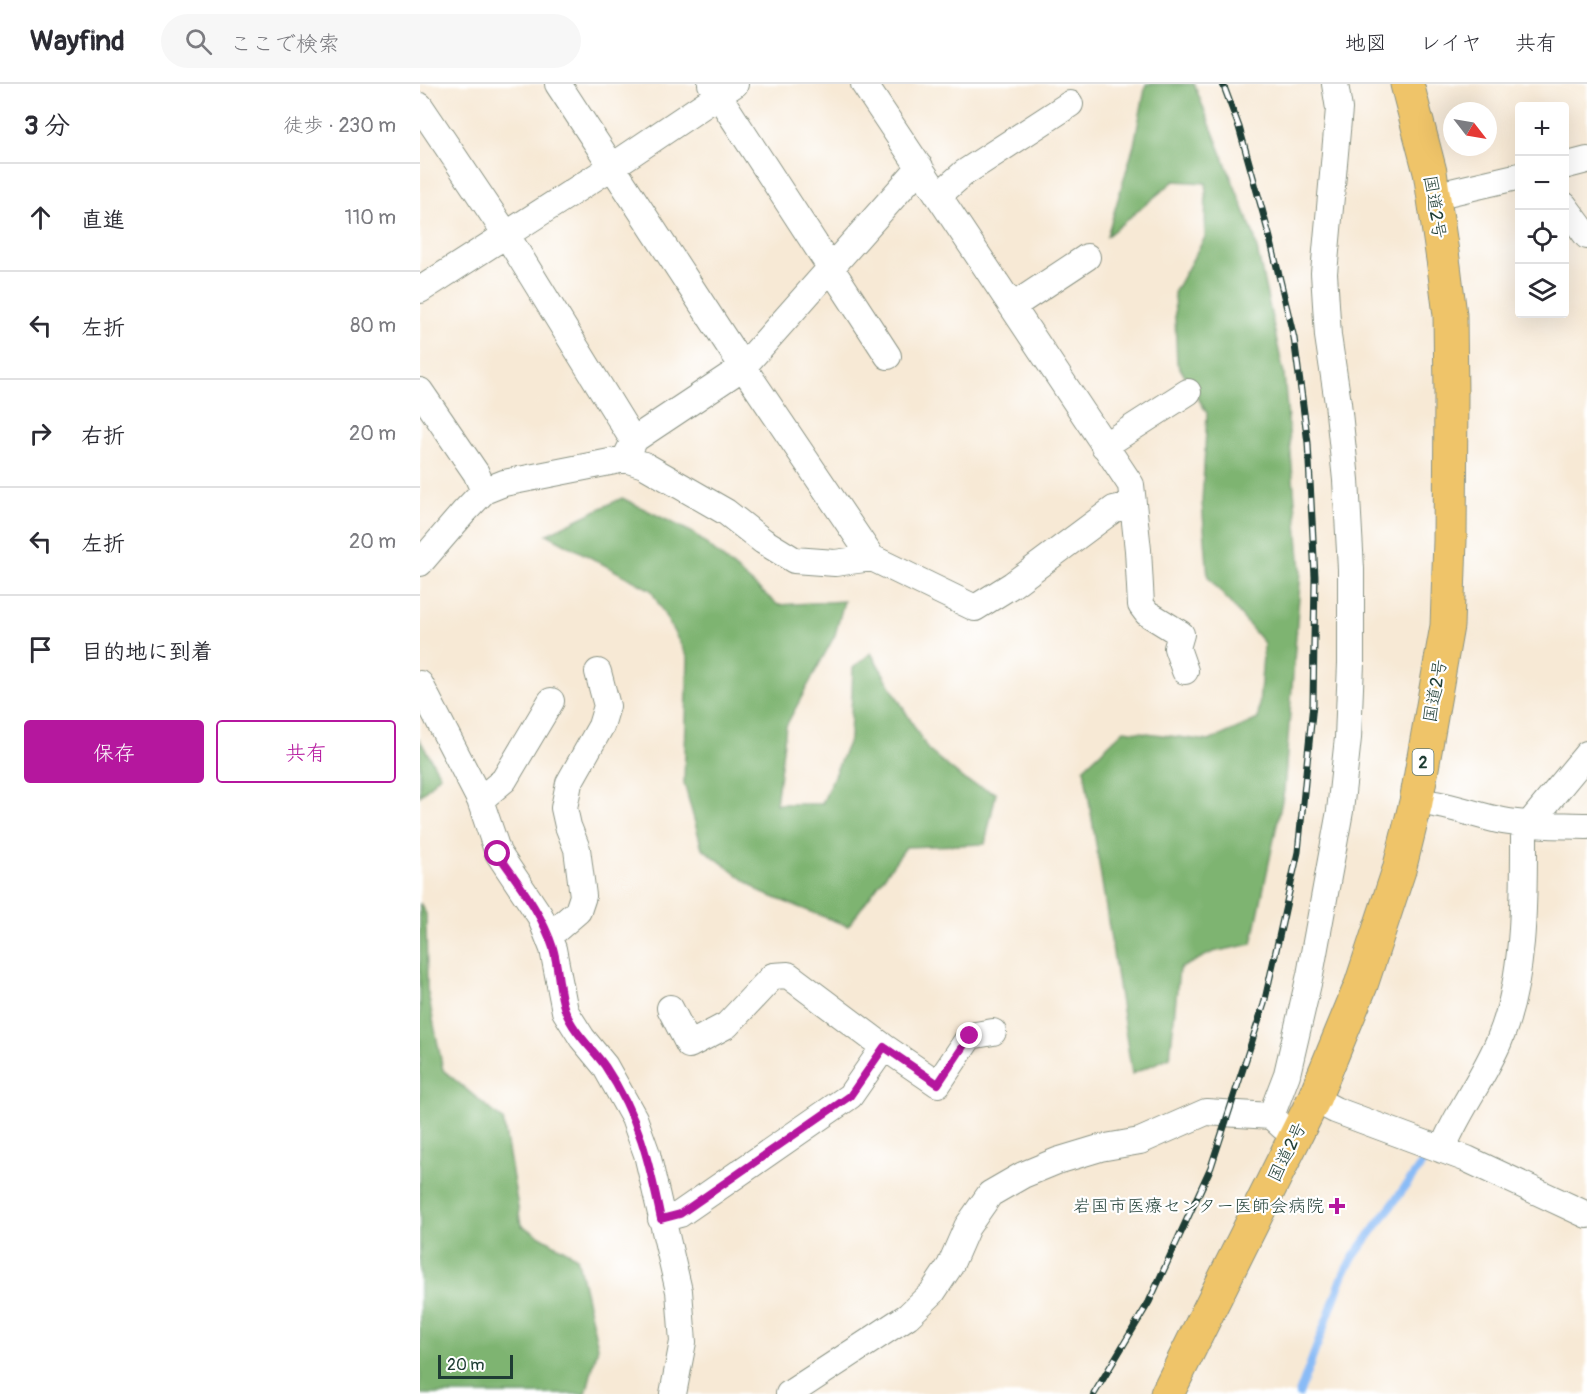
<!DOCTYPE html>
<html lang="ja">
<meta charset="utf-8">
<style>
body{margin:0;font-family:Pangolin,"Klee One",sans-serif;background:#f7f7f7;color:#2b2b33}
.controls{position:absolute;right:18px;top:18px;display:grid;overflow:hidden;border-radius:6px;box-shadow:0 6px 24px #0002}
.controls button{width:54px;height:54px;display:grid;place-items:center;padding:0;border:0;border-bottom:2px solid #e1e1e2;background:#fff;color:#2b2b33;font:30px sans-serif}
.compass{position:absolute;left:1023px;top:18px;width:54px;height:54px;border-radius:50%;background:#fff;box-shadow:0 6px 24px #0002;rotate:121deg}
.scale{position:absolute;left:18px;bottom:15px;width:75px;box-sizing:border-box;padding-left:6px;border:3px solid #1f3d34;border-top:0;font-size:16px;line-height:21px;white-space:nowrap;color:#1f3d34;-webkit-text-stroke:4px #fff;paint-order:stroke}
.stop{position:absolute;width:18px;height:18px;margin:-14px;border:4px solid #b5179e;border-radius:50%;background:#fff}
.stop.end{background:#b5179e;border-color:#fff;box-shadow:0 2px 6px #0008}
.list{margin:0;padding:0;list-style:none}
h2{display:flex;justify-content:space-between;align-items:center;height:78px;margin:0;padding:0 24px;font-size:26px}
h2 small{font-size:20px;font-weight:400;color:#7c7c81}
.list li{display:grid;grid-template-columns:39px 1fr auto;gap:18px;align-items:center;box-sizing:border-box;height:108px;padding:0 24px;border-top:2px solid #e1e1e2}
.list b{display:block;font-size:22px;white-space:nowrap}
.list em{font-size:20px;font-style:normal;color:#7c7c81}
.actions{display:flex;gap:12px;padding:18px 24px}
.actions a{flex:1;padding:14px 0;border:2px solid #b5179e;border-radius:6px;text-align:center;font-size:21px;color:#b5179e}
.actions .main{background:#b5179e;color:#fff}
.icon{flex:none;width:33px;height:33px;fill:none;stroke:currentColor;stroke-width:2;stroke-linecap:round;stroke-linejoin:round}
.map{position:relative;flex:none;width:1167px;height:1310px;overflow:hidden}
header{display:flex;align-items:center;gap:36px;box-sizing:border-box;height:84px;padding:0 30px;background:#fff;border-bottom:2px solid #e1e1e2}
header strong{font-size:28px}
nav{display:flex;gap:33px;margin-inline-start:auto;font-size:21px}
.search{width:420px;height:54px;background:#f7f7f7;display:flex;align-items:center;gap:15px;box-sizing:border-box;padding:0 21px;border-radius:33px;color:#7c7c81;font-size:22px}
main{display:flex}
aside{flex:1;background:#fff}
.map>svg:first-child{display:block}
.forest{fill:#7eb471;stroke:#4e7852;stroke-width:1.5}
.lines{fill:none;stroke-linecap:round;stroke-linejoin:round}
.stream{stroke:#89bbf6;stroke-width:8}
.street-casing{stroke:#8b9384;stroke-width:28}
.highway-casing{stroke:#8b9384;stroke-width:35}
.street{stroke:#fff;stroke-width:26}
.highway{stroke:#efc469;stroke-width:33}
.rail-casing{stroke:#1f3d34;stroke-width:7}
.rail{stroke:#fff;stroke-width:4.5;stroke-dasharray:14;stroke-linecap:butt}
.route{stroke:#b5179e;stroke-width:8}
.poi-dot{fill:#b5179e;stroke:#fff;stroke-width:2}
.labels{text-anchor:middle;stroke-width:4.5;stroke-linejoin:round;paint-order:stroke}
.shield{fill:#fff;stroke:#627771;stroke-width:1.5}
.shield-label{font-size:16px;font-weight:bold;fill:#1f3d34}
.street-label{font-size:18px;fill:#1f3d34;stroke:#fff}
.poi-label{font-size:18px;fill:#1f3d34;stroke:#fff;text-anchor:end}
</style>
<header>
<strong>Wayfind</strong>
<div class="search"><svg class="icon" aria-label="search" viewBox="0 0 24 24"><circle cx="10" cy="10" r="6"/><path d="M15 15l6 6"/></svg>ここで検索</div>
<nav><a>地図</a><a>レイヤ</a><a>共有</a></nav>
</header>
<main>
<aside>
<h2>3 分<small>徒歩 · 230 m</small></h2>
<ul class="list">
<li><svg class="icon" aria-label="ahead" viewBox="0 0 24 24"><path d="M12 20V5M6 11l6-6 6 6"/></svg><div><b>直進</b></div><em>110 m</em></li>
<li><svg class="icon" aria-label="left" viewBox="0 0 24 24"><path d="M17 20v-9H6M10 6l-5 5 5 5"/></svg><div><b>左折</b></div><em>80 m</em></li>
<li><svg class="icon" aria-label="right" viewBox="0 0 24 24"><path d="M7 20v-9h11M14 6l5 5-5 5"/></svg><div><b>右折</b></div><em>20 m</em></li>
<li><svg class="icon" aria-label="left" viewBox="0 0 24 24"><path d="M17 20v-9H6M10 6l-5 5 5 5"/></svg><div><b>左折</b></div><em>20 m</em></li>
<li><svg class="icon" aria-label="arrive" viewBox="0 0 24 24"><path d="M6 21V4h12l-3 4 3 4H6"/></svg><div><b>目的地に到着</b></div></li>
</ul>
<div class="actions"><a class="main">保存</a><a>共有</a></div>
</aside>
<div class="map">
<svg width="1167" height="1310" viewBox="0 0 1167 1310">
<rect width="100%" height="100%" fill="#fff"/>
<filter id="ink" filterUnits="userSpaceOnUse"><feTurbulence type="fractalNoise" baseFrequency=".0167" numOctaves="2"/><feDisplacementMap in="SourceGraphic" scale="12" xChannelSelector="R" yChannelSelector="G"/><feConvolveMatrix kernelMatrix="1 2 1 2 8 2 1 2 1" color-interpolation-filters="sRGB"/></filter>
<filter id="wash" filterUnits="userSpaceOnUse"><feTurbulence type="fractalNoise" baseFrequency=".008" numOctaves="4" result="noise"/><feDisplacementMap in="SourceGraphic" scale="24" xChannelSelector="R" yChannelSelector="G"/><feGaussianBlur stdDeviation="1.35" result="paint"/><feColorMatrix in="noise" values="0 0 0 0 0 0 0 0 0 0 0 0 0 0 0 0 0 1.4 0 .05"/><feComposite in="paint" operator="in"/></filter>
<g filter="url(#wash)">
<rect width="100%" height="100%" fill="#f7e9d5"/>
<path class="forest" d="M726,0H774L834,151L864,290L881,486L864,707L832,860L793,868L759,885L750,973L712,990L664,684L704,646L789,657L838,635L844,559L788,493L782,418L787,329L757,279L754,209L785,153L786,99L754,97L687,152L714,61Z
M202,414L273,449L358,521L424,517L415,551L366,642L356,720H402L430,654L433,584L451,569L508,666L546,697L576,709L565,760L486,763L428,842L342,809L282,764L264,699L268,574L231,506L127,450Z
M0,656L20,691L0,712Z
M0,819L6,830L7,905L23,986L83,1036L101,1141L157,1173L178,1263L166,1310H0Z"/>
<g class="lines">
<path class="stream" d="M879,1310L924,1189L934,1172L1002,1080"/>
</g>
</g>
<g filter="url(#ink)">
<g class="lines">
<defs>
<path id="street" d="M138,0L323,283L452,474L555,524L592,501L694,425L712,421
M291,0L468,272
M444,0L711,401L718,466L721,521L727,529L761,550L757,564L765,587
M0,22L86,150L208,348L215,355
M1144,82L1167,76
M519,111L544,89L650,20
M1014,112L1100,92
M1144,121L1167,152
M0,206L193,82L315,0
M593,222L667,173
M0,307L56,389L64,407
M684,362L768,308
M205,375L215,355L323,283L500,83
M0,479L44,428L64,407L84,399L205,375L224,381L306,428L343,457L374,476L415,479L452,474
M0,600L60,716L78,769L120,832L133,865L145,927L162,954L185,982L214,1034L227,1070L259,1207L263,1258L253,1310
M60,716L84,696L131,617
M996,718C1026,719 1054,731 1083,737C1110,742 1139,741 1167,742
M1110,739L1167,670
M129,852L158,827L163,812L157,765L148,742L144,724L149,699L181,642L187,622L178,588
M250,924L269,961L307,941L353,892L368,891L464,963L518,1000L550,952L573,948
M894,1015L915,1026L1047,1075L1167,1131
M851,1032L867,990L890,891L920,727L928,654L931,579V485L926,396L918,319L908,252L904,189L919,25L915,0
M1022,1066C1037,1028 1063,995 1079,957C1106,893 1104,809 1104,740
M241,1135L260,1130L430,1012L464,963
M369,1310L488,1232L512,1209L530,1182L547,1143L570,1110L603,1091L637,1077L680,1064L720,1057L786,1028L851,1032L863,1043"/>
<path id="highway" d="M747,1310L894,1015L941,901L979,786L996,718L1027,542L1030,456L1031,311L1030,231L1024,182L1010,88L987,0"/>
</defs>
<use href="#street" class="street-casing"/>
<use href="#highway" class="highway-casing"/>
<use href="#street" class="street"/>
<use href="#highway" class="highway"/>
<defs>
<path id="rail" d="M674,1310L729,1218L791,1083L844,920L878,768L893,620L895,493L888,359L874,254L850,154L819,43L803,0"/>
</defs>
<use href="#rail" class="rail-casing"/>
<use href="#rail" class="rail"/>
</g>
</g>
<g class="lines" filter="url(#ink)">
<path class="route" d="M78,770C98,799 122,829 133,864C139,884 138,907 145,926C153,948 172,964 185,982C219,1033 229,1077 241,1135L260,1130L430,1012L464,963L518,1000L550,952"/>
</g>
<path class="poi-dot" d="M914 1113h6v6h6v6h-6v6h-6v-6h-6v-6h6z"/>
<g class="labels">
<rect class="shield" x="992.5" y="665" width="21" height="26" rx="4.5"/>
<g class="shield-label">
<text x="1003" y="684">2</text>
</g>
<g class="street-label">
<text transform="translate(1015 123) rotate(81)" y="6">国道2号</text>
<text transform="translate(1015 607) rotate(-80)" y="6">国道2号</text>
<text transform="translate(867 1068) rotate(-64)" y="6">国道2号</text>
</g>
<g class="poi-label">
<text x="904" y="1128">岩国市医療センター医師会病院</text>
</g>
</g>
</svg>
<div class="controls">
<button>+</button>
<button>−</button>
<button><svg class="icon" aria-label="locate" viewBox="0 0 24 24"><circle cx="12" cy="12" r="6"/><path d="M12 2v4M12 18v4M2 12h4M18 12h4"/></svg></button>
<button><svg class="icon" aria-label="layers" viewBox="0 0 24 24"><path d="M12 4l9 5-9 5-9-5zM3 14l9 5 9-5"/></svg></button>
</div>
<svg class="compass" viewBox="-18 -18 36 36"><path d="M0-13l5 13h-10z" fill="#e53935"/><path d="M0 13l5-13h-10z" fill="#7c7c81"/></svg>
<div class="scale">20 m</div>
<div class="stop" style="left:78px;top:770px"></div>
<div class="stop end" style="left:550px;top:952px"></div>
</div>
</main>
